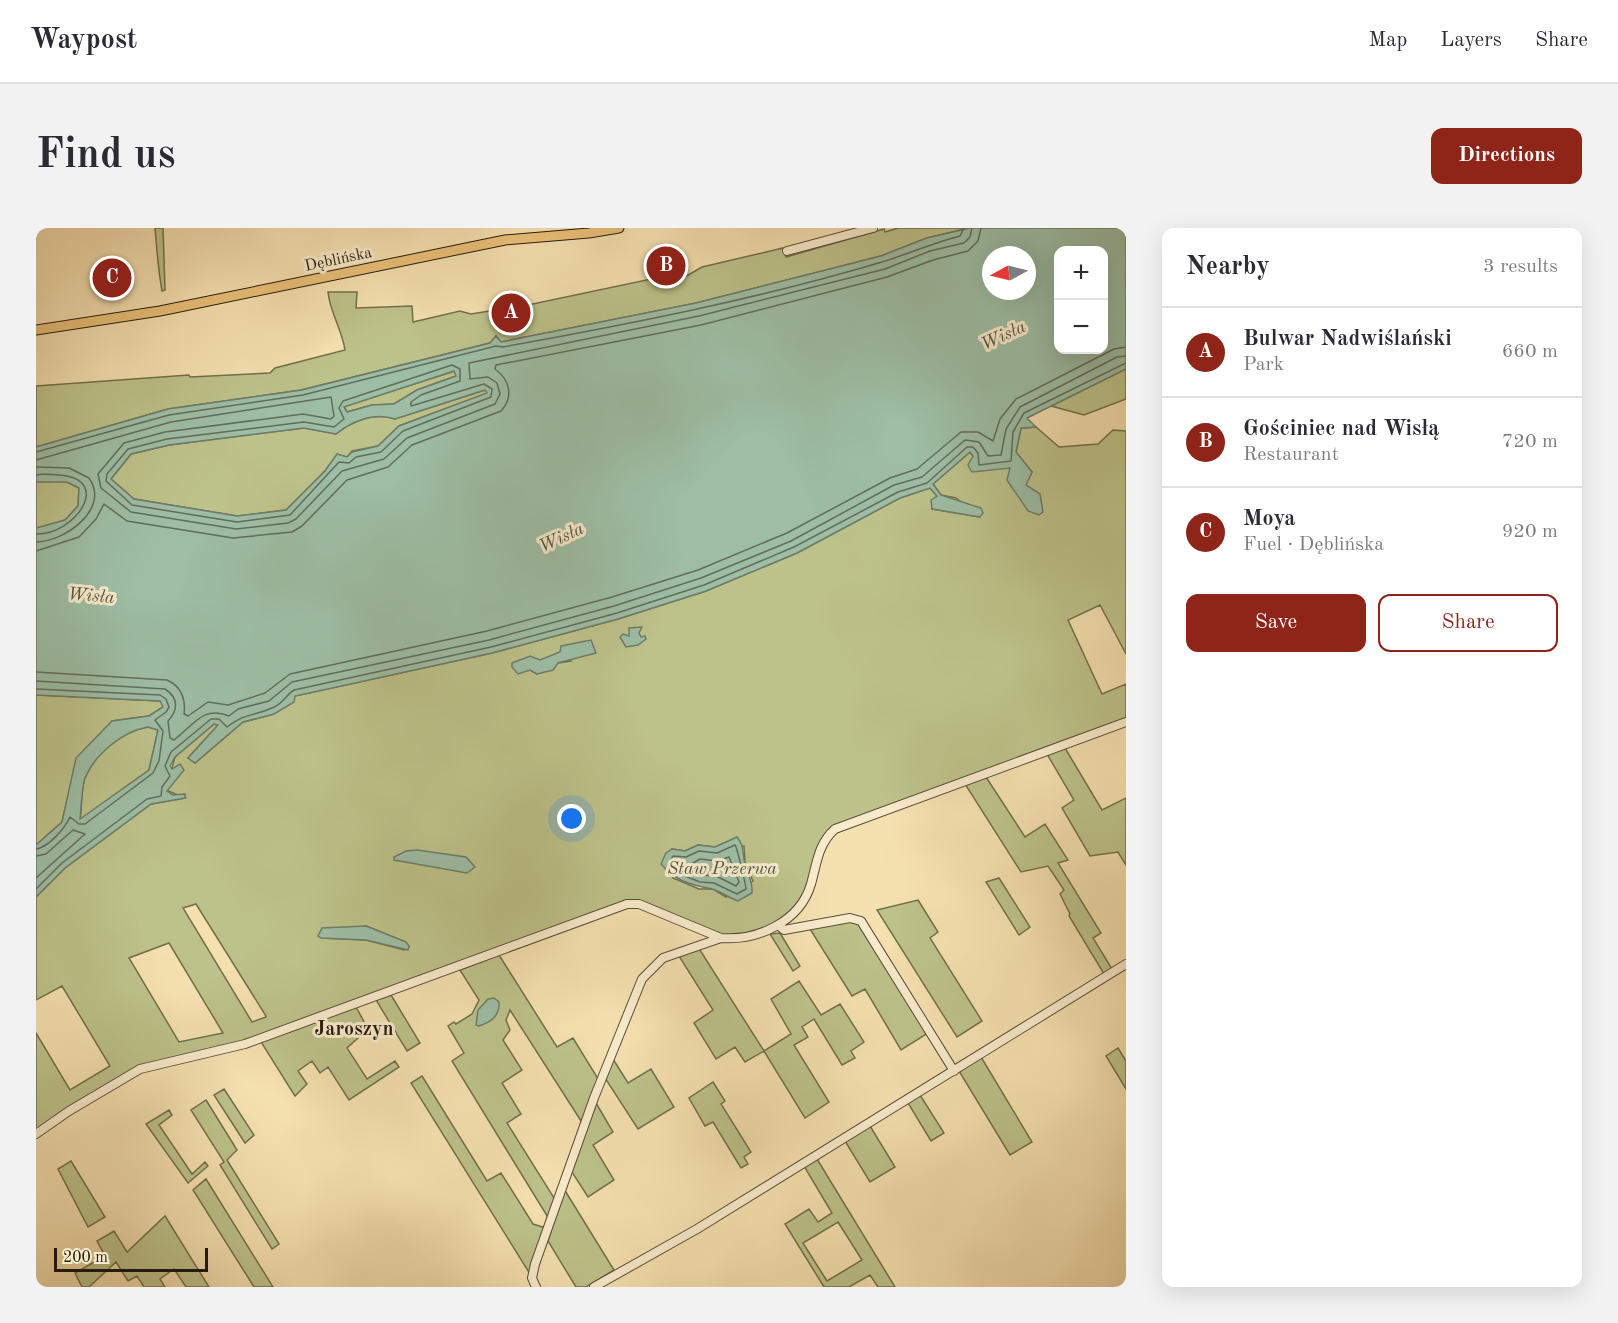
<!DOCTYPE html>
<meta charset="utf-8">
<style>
body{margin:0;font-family:"Old Standard TT",serif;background:#f2f2f3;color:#2b2b33}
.controls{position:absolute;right:18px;top:18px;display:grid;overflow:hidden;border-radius:12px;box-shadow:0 6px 24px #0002}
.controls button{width:54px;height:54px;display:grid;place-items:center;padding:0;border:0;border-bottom:2px solid #e1e1e2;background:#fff;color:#2b2b33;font:30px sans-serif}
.compass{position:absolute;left:946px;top:18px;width:54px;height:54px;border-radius:50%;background:#fff;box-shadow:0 6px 24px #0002;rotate:263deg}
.scale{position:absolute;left:18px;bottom:15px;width:154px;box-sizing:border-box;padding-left:6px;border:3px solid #261c10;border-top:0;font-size:16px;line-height:21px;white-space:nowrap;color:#261c10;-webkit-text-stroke:4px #f8ebcb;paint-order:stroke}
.you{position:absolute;left:536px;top:591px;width:21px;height:21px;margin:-15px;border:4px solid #fff;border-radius:50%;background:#1a73e8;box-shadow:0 0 0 9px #1a73e833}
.badge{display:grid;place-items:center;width:39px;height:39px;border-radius:50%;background:#8f2418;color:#fff;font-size:20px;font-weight:700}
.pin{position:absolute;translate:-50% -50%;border:3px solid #fff;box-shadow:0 2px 6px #0006}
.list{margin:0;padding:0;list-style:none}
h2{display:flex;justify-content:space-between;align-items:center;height:78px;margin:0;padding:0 24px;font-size:26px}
h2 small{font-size:20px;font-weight:400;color:#7c7c81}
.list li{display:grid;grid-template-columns:39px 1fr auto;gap:18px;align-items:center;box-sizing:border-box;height:90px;padding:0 24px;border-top:2px solid #e1e1e2}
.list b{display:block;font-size:22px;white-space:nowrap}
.list p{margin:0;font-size:20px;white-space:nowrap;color:#7c7c81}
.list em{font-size:20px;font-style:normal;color:#7c7c81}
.actions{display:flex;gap:12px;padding:18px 24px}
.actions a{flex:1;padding:14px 0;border:2px solid #8f2418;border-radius:12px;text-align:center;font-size:21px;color:#8f2418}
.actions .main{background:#8f2418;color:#fff}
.map{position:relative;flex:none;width:1090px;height:1059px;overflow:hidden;border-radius:12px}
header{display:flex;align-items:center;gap:36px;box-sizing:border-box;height:84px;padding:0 30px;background:#fff;border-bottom:2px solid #e1e1e2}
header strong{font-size:28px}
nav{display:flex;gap:33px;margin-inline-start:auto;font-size:21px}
.intro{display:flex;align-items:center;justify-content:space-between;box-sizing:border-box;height:144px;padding:0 36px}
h1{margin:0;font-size:42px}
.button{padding:15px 27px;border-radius:12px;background:#8f2418;color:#fff;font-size:21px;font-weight:700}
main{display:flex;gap:36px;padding:0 36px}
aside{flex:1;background:#fff;border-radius:12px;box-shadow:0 6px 24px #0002}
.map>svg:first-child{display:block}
.green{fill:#bdc28a;stroke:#726f4d;stroke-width:1.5;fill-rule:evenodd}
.water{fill:#9dbea5;stroke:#6d7d69;stroke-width:1.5;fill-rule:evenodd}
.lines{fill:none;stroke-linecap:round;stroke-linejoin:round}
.shore{stroke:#626d5a;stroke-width:1.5}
.minor-casing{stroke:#5a4d38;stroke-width:10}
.major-casing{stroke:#261c10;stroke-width:11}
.minor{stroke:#f8ebcb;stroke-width:8}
.major{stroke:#eac078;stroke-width:9}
.labels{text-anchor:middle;stroke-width:6;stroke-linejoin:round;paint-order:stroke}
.street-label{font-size:16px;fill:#261c10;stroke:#f8ebcb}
.water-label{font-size:18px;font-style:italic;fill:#505544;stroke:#f8ebcb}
.quarter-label{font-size:20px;font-weight:bold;fill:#261c10;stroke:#f8ebcb}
</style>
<header>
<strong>Waypost</strong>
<nav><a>Map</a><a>Layers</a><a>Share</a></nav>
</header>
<div class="intro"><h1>Find us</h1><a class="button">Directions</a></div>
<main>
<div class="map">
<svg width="1090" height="1059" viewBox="0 0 1090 1059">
<rect width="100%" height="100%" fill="#f5e0af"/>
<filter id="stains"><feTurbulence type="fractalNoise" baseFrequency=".00333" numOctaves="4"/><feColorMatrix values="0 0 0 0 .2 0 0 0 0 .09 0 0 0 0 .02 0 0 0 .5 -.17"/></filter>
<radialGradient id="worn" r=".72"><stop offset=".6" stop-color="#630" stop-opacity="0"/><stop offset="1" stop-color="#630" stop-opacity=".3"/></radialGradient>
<path class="green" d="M119,0H127L129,62L126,63C122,41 121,22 119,0Z
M862,0H933L891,10L845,28L660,75L465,114L460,108L454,115L265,162L132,181L0,219V158L153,147L154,149L234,145L239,140L309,122C306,101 294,85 292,64H321L320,80L376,78L377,94L424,83L435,86L492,77L615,51L617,54L643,44L647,50L666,39L747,20L750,29L848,1L849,4Z
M1090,141V171L1048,187L1015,178Z
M419,143L420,148L381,162L358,176L336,177L311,184L308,178Z
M449,162L452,165L363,198L342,218L316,223L311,229L301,226L289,243L250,282L201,288L98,271L75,251L95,226L133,217L268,200L300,206C316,193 338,184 359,191Z
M1000,199L1023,219L1062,216L1077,202L1090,203V426L1064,377L1032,392L1066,466L1090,456V491L797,599C777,614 778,639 770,661C758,690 717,714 686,707C658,701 630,685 604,675L209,813L125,833L0,904V805L34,862L74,838L26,758L0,772V669L29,640L115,576L149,570L130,562L139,529L178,496L182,497L152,530L159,535L207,494L238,486L259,468L456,425L582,391L670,363L761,325L864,270L894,260L901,268L896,281L944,289L920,270L905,267L897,256L934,224L937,228L974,239L989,257L996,244L980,224L985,200ZM524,424L535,433L522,435L501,446L494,442L504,433ZM662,617L679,619L708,618L709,636L717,653L690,669L677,661H663L637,650L636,621L649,623ZM160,676L230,788V789L216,794L147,680ZM330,698L370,714L373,719L368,722L330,712L285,710ZM133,715L187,805L143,814L93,730Z
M4,252L31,254L43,260L42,278L29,292L2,301L0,300V254Z
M0,467L125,473L127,479L113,488L76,493L41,530L26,594L0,617Z
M112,499L122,502L113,542L44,592C46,582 45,558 49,550C58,526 87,503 112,499Z
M1029,520L1066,582L1090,570V637L1082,624L1054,628L1026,580L1038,572L1011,526Z
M950,549L989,609L1009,596L1032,632L1022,635L1065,705L1057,710L1076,741L1068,746L1033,688L1034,686L1024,666L1028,662L1012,638L985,644L929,556Z
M963,650L994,699L983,707L950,654Z
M882,672L902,704L894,710L946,793L921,809L841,682Z
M817,692L826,696L892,805L865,822L829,761L816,768L774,701Z
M744,705L764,738L757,743L734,706Z
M662,719L728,823L755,806L735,771L763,753L785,787L804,776L828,814L815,823L819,830L806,837L778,791L766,799L772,809L758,817L793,874L769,890L728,823L709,834L699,819L680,831L658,795L677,782L641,725Z
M463,727L521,819L537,810L564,854L547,896L474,782L470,792L474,802L467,812L486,842L466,855L485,886L471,895L520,973L513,991L416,833L428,825L412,798L418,794L420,796L436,786L443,772L424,742Z
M355,767L384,815L371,823L340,772Z
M320,779L332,801L311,820L331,851L359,833L363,839L313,872L292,839L284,845L276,833L262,843L271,856L259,868L225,814Z
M1082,820L1090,833V861L1070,828Z
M945,829L996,914L974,927L923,843Z
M577,831L592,855L615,841L638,879L602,901L569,850Z
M386,848L451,953L465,945L497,996L510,1000L494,1046L375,855Z
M677,854L689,873L685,876L715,924L708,929L712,936L705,940L677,894L669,898L653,870Z
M188,861L218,907L209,915L178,867Z
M884,867L908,905L895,913L872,875Z
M170,872L201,922L191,932L243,1016L236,1021L184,937L188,934L155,882Z
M560,875L577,904L557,917L578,952L552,969L534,941Z
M133,882L136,887L123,897L156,946L169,934L172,938L152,955L110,896Z
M834,898L859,939L834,954L809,913Z
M781,931L859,1059H842L834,1047L813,1059H788L749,996L773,981L782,994L796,985L768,938ZM802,994L826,1032L791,1053L767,1015Z
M35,933L69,989L52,999L22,941Z
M170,951L237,1059H218L157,962Z
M528,961L578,1042L550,1059H540L512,1013Z
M129,988L173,1059H150L138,1041L124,1051L129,1059H108L101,1048L92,1053L80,1034L53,1059H46L39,1045L69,1028L61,1013L78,1003L91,1024Z"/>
<path class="water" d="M934,0H1090V141L991,190L1000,199L985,200L980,224L996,244L990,257L1004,266L1007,284L1003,287L992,283L971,252L974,240L936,244L932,237L937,228L934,224L897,256L905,267L945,280L947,285L944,289L896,281L895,272L901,268L894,260L864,270L761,325L670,363L582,391L456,425L259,468L258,474L238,486L207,494L159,535L152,530L182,497L178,496L139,529L134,538L136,541L144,536L148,542L131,563L137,567L149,566V570L115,576L29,640L0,669V617L26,594L40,530L76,493L113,488L127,479L124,473L0,467V300L29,292L42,278L43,260L31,254H0V219L132,181L266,162L454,115L460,108L465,114L660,75L845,28L891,10ZM1068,22V122H1023V22ZM955,27H991V63H955ZM418,143L420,148L381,162L358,176L336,177L311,184L308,179ZM449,162L451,165L363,198L342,218L316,224L311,229L301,226L289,243L250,282L201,288L98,271L75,251L95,226L133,217L268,200L300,206C316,193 338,184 359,191ZM112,499L122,502L113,542L44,591C45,582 46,557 49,550C59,526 87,503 112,499Z
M606,399L603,405L605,409L609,408L610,411L602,417L590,419L584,409L587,406L593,408V400Z
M555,412L560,425L522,435L517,442L501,446L494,442L482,446L476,439V435L494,428L504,432L524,424L525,418Z
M701,609C709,619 706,624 709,636C712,648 717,652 716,665L702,673C693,670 684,663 676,661C653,656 641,654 625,636L630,625L636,621L649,623L662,617L679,619Z
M381,622L430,629L439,639L431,645L358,632V629L370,623Z
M330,698L370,714L373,718L372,722L330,712L285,710L282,708L286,700Z
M458,770L463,774C464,788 455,794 443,798L440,797L442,782L452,771Z"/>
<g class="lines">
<path class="shore" d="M416,137L424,141V153L385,167L375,174V178L448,156L456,161L455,169L367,203L345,224L320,229L313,235L303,234L254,287L201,294L96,277L70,253L71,246L92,221L131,211L268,194L298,199L308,191L303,180L307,173Z
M0,224L133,187L267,167L460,118L467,119C594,96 722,71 846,34C872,26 897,15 924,8L928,0
M0,232L135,194L295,169L298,188L295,191L267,186L129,204L88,215L62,246L65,260L95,284L200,301L252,295L260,291L306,243L348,231L371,210L459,176L464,166L461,155L452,149L434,151L433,135L663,88L849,41L894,23L928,15L934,9L936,0
M0,239L33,240L53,250C75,281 28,314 0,314
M0,247C7,245 16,247 23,247C78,251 39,307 0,306
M0,323L43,309L60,291L68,276L91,293L197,310L256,304L266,298L311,252L352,239L376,217L465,183C478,169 474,152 459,141L460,137L665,97L851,49L897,32L932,23L942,13L945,0
M0,444L131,452C145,458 150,471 148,486L152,488L172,474L192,477L229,465L254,446L451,403L576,369L662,342L751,305L854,250L881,241L925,204H942L957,213L964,191L980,171L1078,121L1090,119
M0,453L129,461C143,470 142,482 132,493L134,510L138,512C158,497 167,477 193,488L202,481L233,473L256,454L453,412L578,378L665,350L755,313L858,257L886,249L929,212L943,214L952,228L965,227L970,201L984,179L1081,129L1090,128
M0,461L124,467L130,471L133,479L130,484L119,492L127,503L123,533L117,545L49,596H43L34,589C29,600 13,619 0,621
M699,617C701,619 710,658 710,661L701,666L678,655L664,654L641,645L633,635L637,628L650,629L663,623L681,625Z
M0,628L10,626L37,602L49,606L0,650
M693,629L703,654L700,658L680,648L666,647L652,638L664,631L681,633Z
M0,661L26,635L111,571L125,568L126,559L134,548L129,538L135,524L175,491H183L191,499C211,484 216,489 236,480C247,476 250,467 258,462L455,419L581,385L668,357L758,319L862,264L891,255L931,219H937L942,225L943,237L975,233L977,204L988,185L1090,135"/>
<defs>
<path id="minor" d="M751,23L837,0
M742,697L748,702L814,690L825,693L918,843
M0,906L33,883L104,841L209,816L591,676H603L685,710C721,713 764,694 775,656C781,635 782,616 799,601L1090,494
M500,1059L496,1050L499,1036L558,870L606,751L627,730L685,710
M558,1059L661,1001L1090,736"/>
<path id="major" d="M0,102L124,83L469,12L553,5L583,0"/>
</defs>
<use href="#minor" class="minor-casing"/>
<use href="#major" class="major-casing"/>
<use href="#minor" class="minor"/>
<use href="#major" class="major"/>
</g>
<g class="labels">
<g class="street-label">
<text transform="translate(302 30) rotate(-12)" y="6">Dęblińska</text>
</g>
<g class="water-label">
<text transform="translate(967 107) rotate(-25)" y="6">Wisła</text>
<text transform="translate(525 309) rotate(-25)" y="6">Wisła</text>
<text transform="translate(55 367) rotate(5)" y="6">Wisła</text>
<text x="686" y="646">Staw Przerwa</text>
</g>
<g class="quarter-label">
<text x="318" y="807">Jaroszyn</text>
</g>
</g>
<rect width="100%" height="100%" filter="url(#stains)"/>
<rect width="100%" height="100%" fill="url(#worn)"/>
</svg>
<div class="controls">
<button>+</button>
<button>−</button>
</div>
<svg class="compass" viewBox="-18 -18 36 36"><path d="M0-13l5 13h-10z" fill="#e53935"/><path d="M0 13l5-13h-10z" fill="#7c7c81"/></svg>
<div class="scale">200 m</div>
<div class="you"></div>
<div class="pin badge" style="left:475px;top:85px">A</div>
<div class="pin badge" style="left:630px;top:38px">B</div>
<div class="pin badge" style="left:76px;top:50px">C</div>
</div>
<aside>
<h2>Nearby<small>3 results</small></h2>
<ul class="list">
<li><span class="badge">A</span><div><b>Bulwar Nadwiślański</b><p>Park</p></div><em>660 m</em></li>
<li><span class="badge">B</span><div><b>Gościniec nad Wisłą</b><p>Restaurant</p></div><em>720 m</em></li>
<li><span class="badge">C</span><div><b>Moya</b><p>Fuel · Dęblińska</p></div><em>920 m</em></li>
</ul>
<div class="actions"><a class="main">Save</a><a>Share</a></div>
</aside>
</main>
